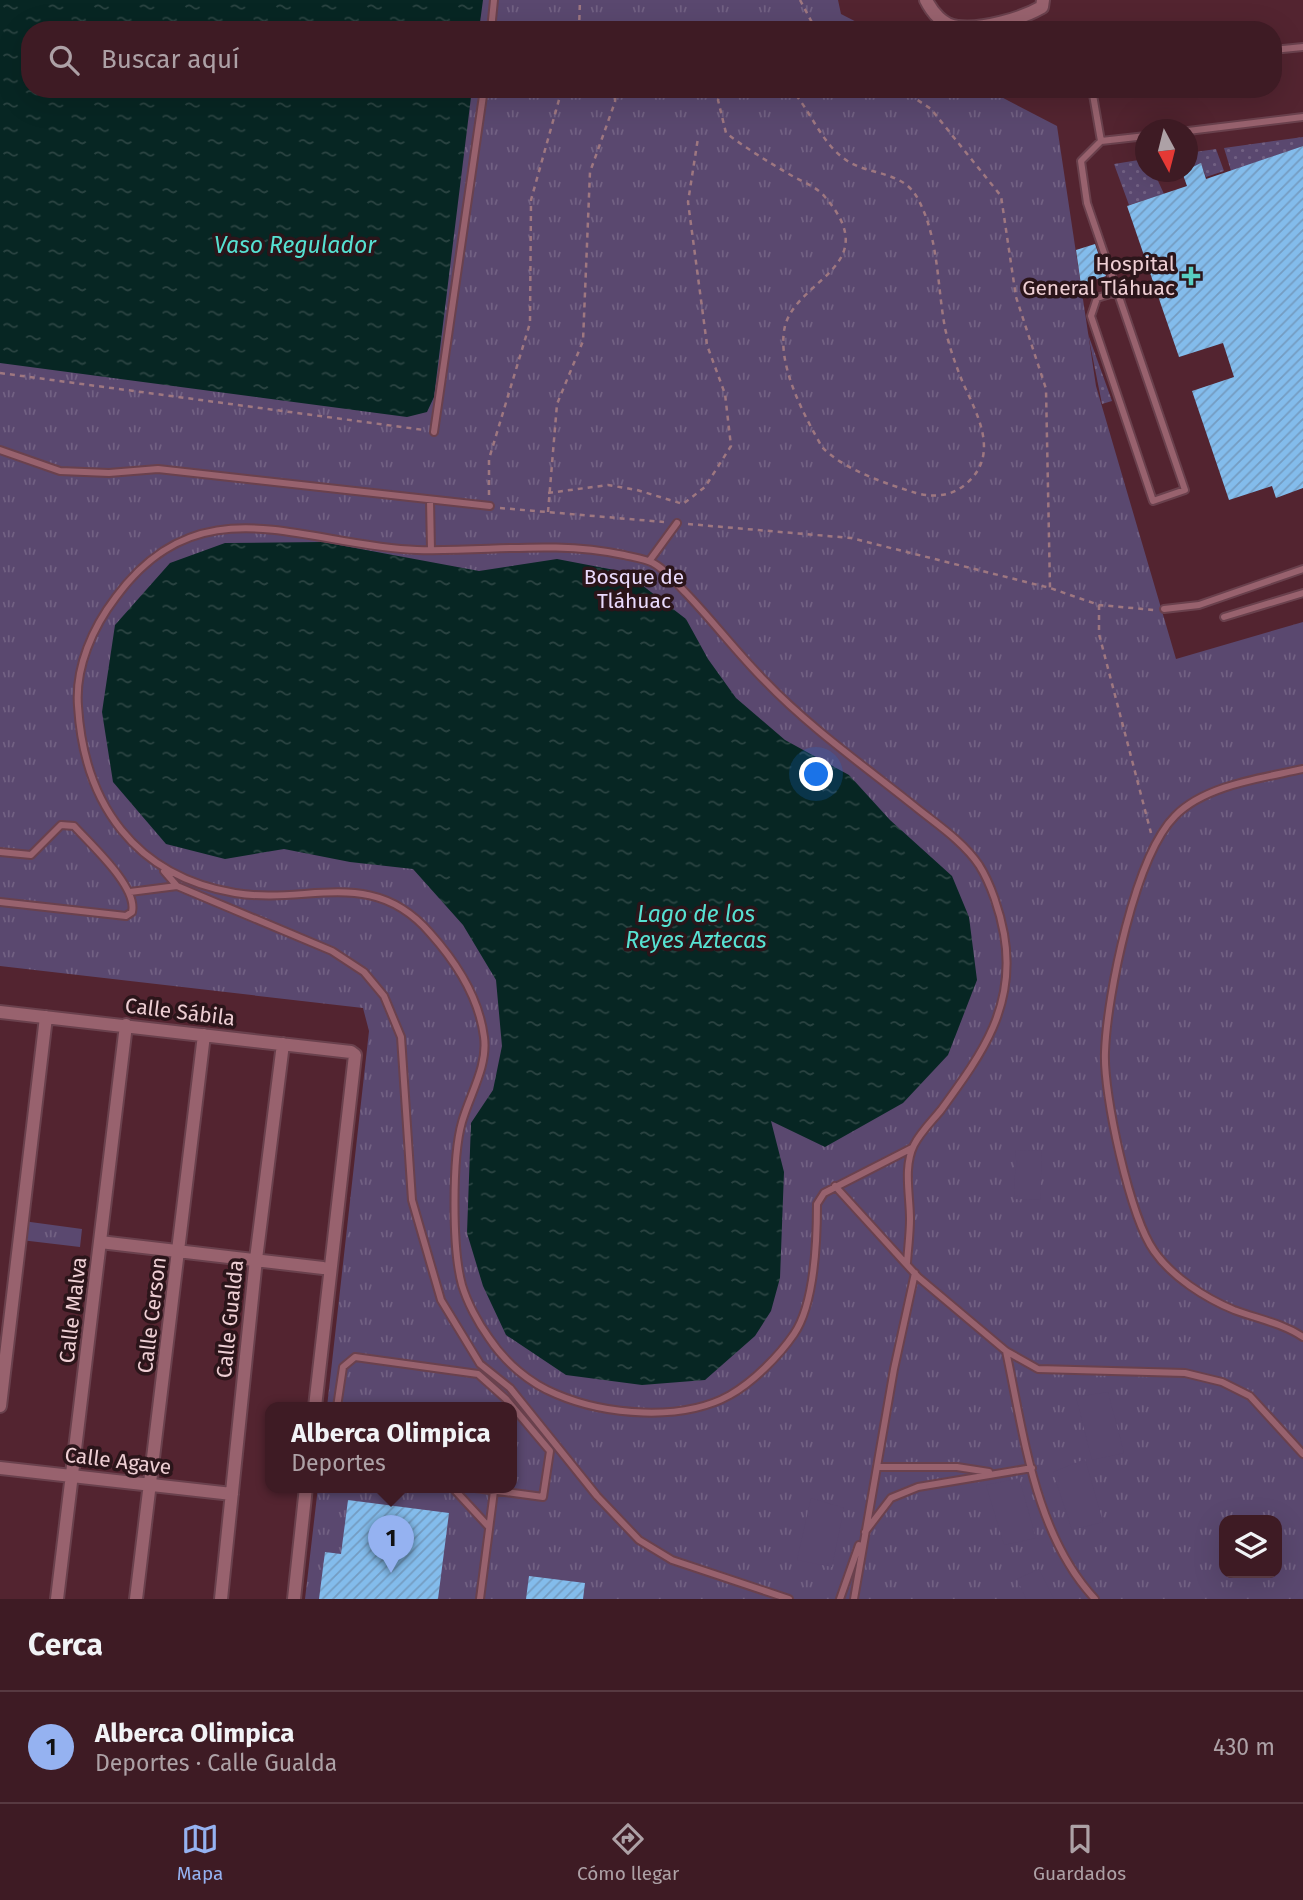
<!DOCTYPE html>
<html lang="es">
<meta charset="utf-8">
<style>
body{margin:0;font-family:"Fira Sans",sans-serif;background:#45242c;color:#f1f3f6}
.controls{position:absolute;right:21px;bottom:21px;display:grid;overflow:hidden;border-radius:14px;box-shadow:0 7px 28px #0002}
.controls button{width:63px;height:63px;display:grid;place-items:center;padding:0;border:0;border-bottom:2px solid #573941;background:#3e1b24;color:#f1f3f6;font:35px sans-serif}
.compass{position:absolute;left:1135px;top:119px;width:63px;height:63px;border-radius:50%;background:#3e1b24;box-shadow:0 7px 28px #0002;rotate:173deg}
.you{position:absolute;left:817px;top:775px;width:24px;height:24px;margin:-18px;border:5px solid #fff;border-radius:50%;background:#1a73e8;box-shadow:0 0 0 10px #1a73e833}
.badge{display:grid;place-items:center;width:46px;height:46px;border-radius:50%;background:#95b2f1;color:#111;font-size:23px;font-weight:700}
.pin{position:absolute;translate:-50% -58px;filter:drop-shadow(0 2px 4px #0008)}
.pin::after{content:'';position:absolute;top:37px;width:24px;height:21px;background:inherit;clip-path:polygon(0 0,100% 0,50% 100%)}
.popup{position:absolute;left:265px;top:1402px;width:252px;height:91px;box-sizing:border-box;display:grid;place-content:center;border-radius:14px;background:#3e1b24;filter:drop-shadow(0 2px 5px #0005);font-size:23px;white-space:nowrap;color:#ada1a6}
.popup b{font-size:26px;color:#f1f3f6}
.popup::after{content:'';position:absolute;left:50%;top:100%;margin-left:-14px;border:14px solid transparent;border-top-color:#3e1b24}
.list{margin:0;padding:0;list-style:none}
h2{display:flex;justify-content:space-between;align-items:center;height:91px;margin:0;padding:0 28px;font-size:30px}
h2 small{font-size:23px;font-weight:400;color:#ada1a6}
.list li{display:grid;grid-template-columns:46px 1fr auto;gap:21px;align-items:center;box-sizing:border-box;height:112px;padding:0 28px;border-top:2px solid #573941}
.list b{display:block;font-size:26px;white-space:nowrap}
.list p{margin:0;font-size:23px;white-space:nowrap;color:#ada1a6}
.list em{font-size:23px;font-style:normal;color:#ada1a6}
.icon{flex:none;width:38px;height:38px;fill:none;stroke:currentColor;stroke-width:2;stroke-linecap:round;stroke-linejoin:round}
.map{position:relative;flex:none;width:1303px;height:1599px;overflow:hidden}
.search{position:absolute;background:#3e1b24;box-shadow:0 7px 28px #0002;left:21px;right:21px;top:21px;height:77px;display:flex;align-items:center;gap:18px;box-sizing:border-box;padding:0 24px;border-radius:28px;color:#ada1a6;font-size:26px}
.sheet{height:203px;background:#3e1b24}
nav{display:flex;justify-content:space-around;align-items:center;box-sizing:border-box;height:98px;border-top:2px solid #573941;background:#3e1b24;font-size:19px;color:#ada1a6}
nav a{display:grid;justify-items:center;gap:4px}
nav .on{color:#95b2f1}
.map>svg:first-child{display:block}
.grass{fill:url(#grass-dots)}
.park{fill:url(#park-tufts);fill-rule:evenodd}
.pitch{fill:#5a486f}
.water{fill:url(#water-ripples)}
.building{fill:url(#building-hatch)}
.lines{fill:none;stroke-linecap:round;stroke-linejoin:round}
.lane-casing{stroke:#6a414d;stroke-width:10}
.street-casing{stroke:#6a414d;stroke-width:16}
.path{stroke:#9e7780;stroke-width:2.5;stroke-dasharray:5 5;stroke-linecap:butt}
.lane{stroke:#98626e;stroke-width:6}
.street{stroke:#98626e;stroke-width:12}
.poi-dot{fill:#57cec1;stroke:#2b151a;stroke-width:2.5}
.labels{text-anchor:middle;stroke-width:7;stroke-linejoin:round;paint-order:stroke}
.poi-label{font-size:21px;fill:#eecfd4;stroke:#2b151a;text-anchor:end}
.park-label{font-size:21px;fill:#e9dafc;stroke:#2b151a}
.street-label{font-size:21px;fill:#eecfd4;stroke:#2b151a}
.water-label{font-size:23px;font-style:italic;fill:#56e1d2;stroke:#2b151a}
</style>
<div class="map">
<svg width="1303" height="1599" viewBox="0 0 1303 1599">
<defs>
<pattern id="grass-dots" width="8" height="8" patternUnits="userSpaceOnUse" patternTransform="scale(1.75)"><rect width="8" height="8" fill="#5a486f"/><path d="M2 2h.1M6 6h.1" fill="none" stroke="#726183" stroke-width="1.8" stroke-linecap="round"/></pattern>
<pattern id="park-tufts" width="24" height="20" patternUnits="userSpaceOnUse" patternTransform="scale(1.75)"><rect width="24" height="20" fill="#5a486f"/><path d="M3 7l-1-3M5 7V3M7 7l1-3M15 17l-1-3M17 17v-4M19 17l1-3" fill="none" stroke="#726183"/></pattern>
<pattern id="water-ripples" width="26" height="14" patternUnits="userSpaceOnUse" patternTransform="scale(1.75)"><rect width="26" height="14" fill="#072623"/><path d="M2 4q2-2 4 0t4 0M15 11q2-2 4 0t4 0" fill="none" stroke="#2b4442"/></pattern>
<pattern id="building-hatch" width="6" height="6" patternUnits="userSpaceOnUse" patternTransform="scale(1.75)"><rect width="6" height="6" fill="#83bcec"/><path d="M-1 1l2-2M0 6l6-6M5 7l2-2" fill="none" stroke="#749cc1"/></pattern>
</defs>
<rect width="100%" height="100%" fill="#532430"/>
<path class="grass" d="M1303,137V146L1231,171L1224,148Z
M1216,149L1224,171L1206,177L1201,164L1188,168V153Z
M1145,159L1146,172H1154L1164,194L1129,205L1114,164Z
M1088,334L1112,401L1102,404Z"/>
<path class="park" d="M0,0H838L841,14L872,30H30V89H986L1057,126L1096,386L1176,659L1303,622V1599H305L318,1487H512V1407H327L369,1031L363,1008L0,966ZM1224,1520H1277V1573H1224Z
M23,1221L82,1229L80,1247L21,1240Z"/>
<path class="pitch" d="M1016,1150L1042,1151L1040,1200L1014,1199Z
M1108,1392L1124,1453L1092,1460L1076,1397Z
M1085,1459L1103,1522L1072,1530L1053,1472Z
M1019,1478L1036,1538L1004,1545L986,1485Z
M811,1498L844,1508L832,1567L797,1560Z
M1039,1569L1054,1599H1026L1017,1579Z"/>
<path class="water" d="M0,0H483L479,30H30V89H472L434,397L427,412L407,417L0,363Z
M323,542L479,571L557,559L625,572L686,619L708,659L736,698L785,740L849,775L890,820L952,876L969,917L977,980L948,1055L903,1103L825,1147L771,1121L784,1172L780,1278L771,1311L755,1336L705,1380L642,1385L566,1375L506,1335L483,1286L467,1233L471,1123L493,1090L502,1046L496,980L463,925L413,869L350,862L284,849L225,859L166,844L113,782L102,712L115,625L170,563L225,543Z"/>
<path class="building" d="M1303,146V488L1276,498L1272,486L1229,500L1192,391L1234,377L1223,343L1179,357L1127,206L1187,186L1182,172L1201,163L1206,179Z
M1095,244L1106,276L1081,285L1076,250Z
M348,1500L449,1513L438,1599H319L325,1552L341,1554Z
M529,1576L585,1583L583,1599H526Z"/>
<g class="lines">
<defs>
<path id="lane" d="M491,30L494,0
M1273,50L1303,47
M1092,89L1101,141
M1188,131L1303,117
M1117,292L1097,298L1091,316L1153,501L1185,490L1087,203L1081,161L1101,141L1146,136
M434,432L484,89
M0,450L60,471L109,473L158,469L490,506
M430,500L431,550
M650,560L677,523
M1164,609L1199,605L1303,569
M1224,617L1303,593
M1303,769C1263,778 1205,785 1175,816C1135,856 1107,995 1105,1052C1103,1094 1130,1217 1154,1251C1172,1277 1205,1298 1234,1310C1258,1319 1282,1323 1303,1337
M0,852L31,855L61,825L74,826C91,845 138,887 132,912L126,916L0,902
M164,871L177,886L332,951L364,972L384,996L401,1037L412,1200L441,1300L480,1364L510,1388L597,1496L639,1540L672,1560L789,1599
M130,892L177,886
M835,1186L918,1277L1006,1351L1038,1369L1185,1373L1222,1382L1250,1396L1303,1454
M907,1263C908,1248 910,1233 910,1219C910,1195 903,1167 914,1145C920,1133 932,1121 941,1110C981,1055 1017,1007 1004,934C1000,912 991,884 979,865C963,841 935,823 913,805C863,765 809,727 765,681C737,653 713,621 686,593C676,583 665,569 653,563C646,559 632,557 624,555C553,540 489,552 417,550C304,546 201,481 116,597C93,627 75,667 78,706C84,804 135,876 235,893C309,905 372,866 430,933C456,962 479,997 484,1037C488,1066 470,1094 462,1122C452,1157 452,1249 462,1285C467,1302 478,1323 489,1338C505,1362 529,1383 556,1394C605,1415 682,1422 730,1395C753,1382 779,1356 794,1334C815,1303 817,1241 817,1204L824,1193L912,1148
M1006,1351C1024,1435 1035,1535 1095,1599
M337,1407L343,1367L355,1357L478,1374L506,1399L550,1451L543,1497L468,1487
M879,1467H957L989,1472
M452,1487L488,1526
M865,1532L891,1498L918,1487L1032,1468
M480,1599L494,1491
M840,1599L859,1545
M854,1599L894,1369L915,1273"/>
<path id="street" d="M926,0C932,12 943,26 958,27C982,30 1021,19 1042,7L1043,0
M0,1012L351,1052L355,1055L315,1407
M100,1242L323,1268
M0,1406L46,1017
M0,1468L232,1494
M57,1599L126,1025
M136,1599L204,1035
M221,1599L256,1259L283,1044
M294,1599L306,1487"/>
</defs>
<use href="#lane" class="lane-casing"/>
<use href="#street" class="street-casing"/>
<path class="path" d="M800,0L816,30
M579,30L580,0
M721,89L718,100L726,133C747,149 770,163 794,177C804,182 818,188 825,197C885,266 797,279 785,326C776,364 804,415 822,447C844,470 887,484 916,493C934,498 952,496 966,484C1000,455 978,416 963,383C956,366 949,346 945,328C937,286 939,238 918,199C903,170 869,176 846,160C821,143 811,111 791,89
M901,89L931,109L1001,196L1016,297L1046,389L1050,588
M0,373L424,430
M548,493L608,485L637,490L683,504L705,487L731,446L725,394L707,345L688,202L698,138
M489,495V459L530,323L531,200L562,89
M500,508L664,522
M548,512L557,404L583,341L590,172L615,102L616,89
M688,524L851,538L1050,588L1099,605L1154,610
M1099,605V634L1151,833"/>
<use href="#lane" class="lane"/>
<use href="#street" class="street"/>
</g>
<path class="poi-dot" d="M1187.5 265.5h7v7h7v7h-7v7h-7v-7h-7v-7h7z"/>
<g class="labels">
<g class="poi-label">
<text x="1175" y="271">Hospital<tspan x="1175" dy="24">General Tláhuac</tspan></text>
</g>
<g class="park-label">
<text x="634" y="584">Bosque de<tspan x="634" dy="24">Tláhuac</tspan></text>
</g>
<g class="street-label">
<text transform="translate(180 1012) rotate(7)" y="7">Calle Sábila</text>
<text transform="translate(73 1310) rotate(-83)" y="7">Calle Malva</text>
<text transform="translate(152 1315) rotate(-83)" y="7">Calle Cerson</text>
<text transform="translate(230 1319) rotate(-84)" y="7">Calle Gualda</text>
<text transform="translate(118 1461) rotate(7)" y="7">Calle Agave</text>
</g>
<g class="water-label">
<text x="295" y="253">Vaso Regulador</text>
<text x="696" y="922">Lago de los<tspan x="696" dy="26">Reyes Aztecas</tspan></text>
</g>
</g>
</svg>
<div class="controls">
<button><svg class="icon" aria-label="layers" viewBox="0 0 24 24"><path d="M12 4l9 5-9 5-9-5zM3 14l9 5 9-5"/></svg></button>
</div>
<svg class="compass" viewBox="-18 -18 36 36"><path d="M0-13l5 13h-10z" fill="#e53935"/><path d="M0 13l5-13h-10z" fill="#ada1a6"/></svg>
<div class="you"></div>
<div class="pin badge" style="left:391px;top:1573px">1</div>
<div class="popup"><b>Alberca Olimpica</b>Deportes</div>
<div class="search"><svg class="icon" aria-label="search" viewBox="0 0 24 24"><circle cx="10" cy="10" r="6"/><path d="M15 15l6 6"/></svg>Buscar aquí</div>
</div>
<section class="sheet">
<h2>Cerca<small></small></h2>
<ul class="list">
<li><span class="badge">1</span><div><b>Alberca Olimpica</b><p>Deportes · Calle Gualda</p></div><em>430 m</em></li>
</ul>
</section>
<nav>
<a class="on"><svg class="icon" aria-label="map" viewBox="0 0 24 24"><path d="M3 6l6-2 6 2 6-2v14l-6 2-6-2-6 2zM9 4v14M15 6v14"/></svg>Mapa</a>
<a><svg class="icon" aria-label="directions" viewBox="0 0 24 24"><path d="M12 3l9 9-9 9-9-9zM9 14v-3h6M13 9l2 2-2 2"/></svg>Cómo llegar</a>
<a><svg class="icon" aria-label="saved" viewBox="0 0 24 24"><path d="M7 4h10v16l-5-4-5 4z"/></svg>Guardados</a>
</nav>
